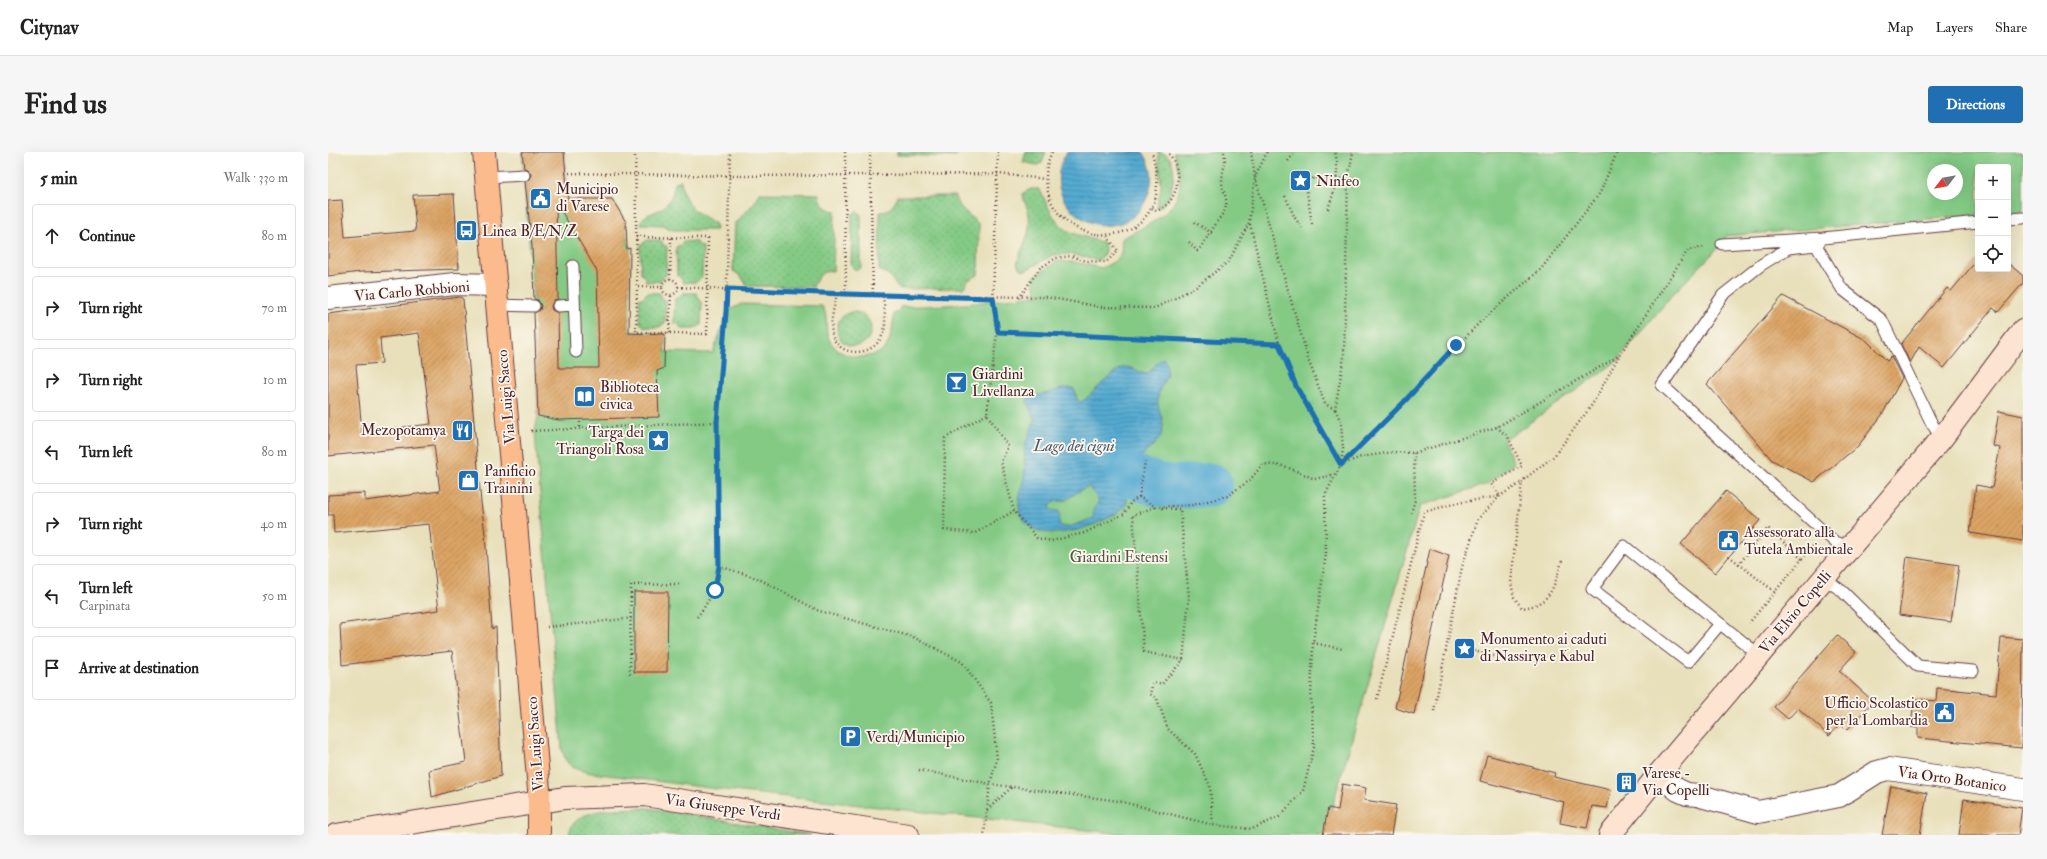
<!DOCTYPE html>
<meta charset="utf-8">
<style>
body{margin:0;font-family:"IM FELL Double Pica",serif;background:#f6f6f6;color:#222}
.controls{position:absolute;right:12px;top:12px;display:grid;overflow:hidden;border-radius:4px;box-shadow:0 4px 16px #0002}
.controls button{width:36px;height:36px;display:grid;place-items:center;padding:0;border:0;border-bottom:1px solid #e0e0e0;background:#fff;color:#222;font:20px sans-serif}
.compass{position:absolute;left:1599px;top:12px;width:36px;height:36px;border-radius:50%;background:#fff;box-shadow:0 4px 16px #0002;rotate:239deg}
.stop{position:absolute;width:12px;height:12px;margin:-9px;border:3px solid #1f6fb2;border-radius:50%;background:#fff}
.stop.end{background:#1f6fb2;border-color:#fff;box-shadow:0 1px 4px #0008}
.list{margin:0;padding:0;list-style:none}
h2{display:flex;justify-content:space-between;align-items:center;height:52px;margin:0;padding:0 16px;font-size:17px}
h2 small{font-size:13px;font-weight:400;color:#767676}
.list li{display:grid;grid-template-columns:26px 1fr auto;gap:12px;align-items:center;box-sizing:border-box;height:64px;margin:0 8px 8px;padding:0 8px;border:1px solid #e0e0e0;border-radius:4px}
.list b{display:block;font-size:15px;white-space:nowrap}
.list p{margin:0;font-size:13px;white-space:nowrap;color:#767676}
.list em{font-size:13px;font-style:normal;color:#767676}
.icon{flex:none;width:22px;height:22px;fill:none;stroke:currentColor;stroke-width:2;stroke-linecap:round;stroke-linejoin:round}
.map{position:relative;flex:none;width:1695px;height:683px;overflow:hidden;border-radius:4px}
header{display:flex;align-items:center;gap:24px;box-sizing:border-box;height:56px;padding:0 20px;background:#fff;border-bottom:1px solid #e0e0e0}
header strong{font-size:19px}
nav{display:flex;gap:22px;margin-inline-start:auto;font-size:14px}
.intro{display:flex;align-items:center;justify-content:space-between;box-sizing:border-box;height:96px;padding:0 24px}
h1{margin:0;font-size:28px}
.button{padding:10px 18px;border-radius:4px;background:#1f6fb2;color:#fff;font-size:14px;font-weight:700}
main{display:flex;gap:24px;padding:0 24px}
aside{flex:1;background:#fff;border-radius:4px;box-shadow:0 4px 16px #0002}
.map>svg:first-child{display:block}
.grass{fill:url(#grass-dots);stroke:#677458}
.park{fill:#84ca85;stroke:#677458;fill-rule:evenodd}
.water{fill:url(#water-rules);stroke:#50647e;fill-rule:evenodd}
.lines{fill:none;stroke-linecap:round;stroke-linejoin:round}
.river{stroke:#55aad1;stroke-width:44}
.building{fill:url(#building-hatch);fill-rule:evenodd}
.lane-casing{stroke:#623c41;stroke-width:13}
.street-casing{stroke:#623c41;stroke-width:24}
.secondary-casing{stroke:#623c41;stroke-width:24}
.primary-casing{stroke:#623c41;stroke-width:24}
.path{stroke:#623c41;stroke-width:2.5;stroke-dasharray:1 3;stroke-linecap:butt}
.lane{stroke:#fff;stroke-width:11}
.street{stroke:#fff;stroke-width:22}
.secondary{stroke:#fde4d1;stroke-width:22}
.primary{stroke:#fbbb8d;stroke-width:22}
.route{stroke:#1f6fb2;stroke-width:5}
.labels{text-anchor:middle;stroke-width:3.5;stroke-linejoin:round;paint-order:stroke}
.poi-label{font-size:15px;fill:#4a1f2b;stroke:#fbf7ec;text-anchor:start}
.street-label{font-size:15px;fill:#4a1f2b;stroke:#fbf7ec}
.park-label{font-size:15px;fill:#5b5246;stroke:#fbf7ec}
.water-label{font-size:16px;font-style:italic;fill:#4e576d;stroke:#fbf7ec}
</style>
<header>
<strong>Citynav</strong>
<nav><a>Map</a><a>Layers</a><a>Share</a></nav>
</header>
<div class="intro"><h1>Find us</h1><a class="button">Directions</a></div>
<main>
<aside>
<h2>5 min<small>Walk · 330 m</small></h2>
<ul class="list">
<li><svg class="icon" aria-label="ahead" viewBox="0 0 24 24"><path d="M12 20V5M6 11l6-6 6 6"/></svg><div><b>Continue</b></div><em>80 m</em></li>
<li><svg class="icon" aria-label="right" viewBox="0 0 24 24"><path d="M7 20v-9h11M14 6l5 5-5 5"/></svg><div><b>Turn right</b></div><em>70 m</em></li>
<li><svg class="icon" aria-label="right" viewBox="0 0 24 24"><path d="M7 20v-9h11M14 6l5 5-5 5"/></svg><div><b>Turn right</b></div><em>10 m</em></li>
<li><svg class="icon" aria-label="left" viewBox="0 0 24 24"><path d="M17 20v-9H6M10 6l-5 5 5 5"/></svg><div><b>Turn left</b></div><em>80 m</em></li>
<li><svg class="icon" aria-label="right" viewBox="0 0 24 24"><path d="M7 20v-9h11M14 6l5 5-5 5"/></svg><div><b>Turn right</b></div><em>40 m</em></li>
<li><svg class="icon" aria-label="left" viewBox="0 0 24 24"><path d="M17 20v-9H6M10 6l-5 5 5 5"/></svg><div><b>Turn left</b><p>Carpinata</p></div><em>50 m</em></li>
<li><svg class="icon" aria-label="arrive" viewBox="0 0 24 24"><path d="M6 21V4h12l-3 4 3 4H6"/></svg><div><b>Arrive at destination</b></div></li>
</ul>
</aside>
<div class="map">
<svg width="1695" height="683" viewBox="0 0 1695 683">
<defs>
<pattern id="grass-dots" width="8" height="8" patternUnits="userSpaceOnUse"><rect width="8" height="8" fill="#84ca85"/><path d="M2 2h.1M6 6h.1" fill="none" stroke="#74ad73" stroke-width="1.8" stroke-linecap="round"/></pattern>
<pattern id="water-rules" width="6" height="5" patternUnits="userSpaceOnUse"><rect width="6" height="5" fill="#55aad1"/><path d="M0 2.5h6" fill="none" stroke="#488aaa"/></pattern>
<pattern id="building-hatch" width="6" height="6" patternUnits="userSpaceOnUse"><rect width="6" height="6" fill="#dba465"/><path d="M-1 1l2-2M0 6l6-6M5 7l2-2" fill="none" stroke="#b48553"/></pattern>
</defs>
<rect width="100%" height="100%" fill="#fbf7ec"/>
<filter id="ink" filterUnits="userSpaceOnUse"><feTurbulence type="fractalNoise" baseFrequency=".025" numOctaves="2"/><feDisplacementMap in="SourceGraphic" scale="8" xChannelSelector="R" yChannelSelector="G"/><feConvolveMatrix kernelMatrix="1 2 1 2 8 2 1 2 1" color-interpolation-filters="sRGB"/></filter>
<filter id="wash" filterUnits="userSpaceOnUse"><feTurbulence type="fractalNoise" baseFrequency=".012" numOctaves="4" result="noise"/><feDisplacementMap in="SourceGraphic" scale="16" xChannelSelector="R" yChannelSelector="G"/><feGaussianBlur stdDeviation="0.9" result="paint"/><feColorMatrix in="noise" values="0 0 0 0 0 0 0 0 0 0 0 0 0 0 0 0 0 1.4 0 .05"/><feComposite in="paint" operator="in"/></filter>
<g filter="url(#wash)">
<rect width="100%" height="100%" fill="#e8e0bb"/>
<path class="grass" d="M569,0H630L628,5L569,3Z
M698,0H718L714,11L709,13L695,10Z
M830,0C855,1 846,46 832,56L829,55L833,35Z
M353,28C354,50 368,62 387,71L388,78H343L336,73L312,72C317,55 342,67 347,31Z
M703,37H711C716,44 719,54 724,62C738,85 756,83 776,91C778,99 777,105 769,108L741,102L725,103L698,118L692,117L689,111C694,94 704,81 701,63C700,55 695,49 695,41Z
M431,41L491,42C491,51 498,58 507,59L505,119C494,117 489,126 485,135L419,134L413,124L405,119L407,70H410C415,59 428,54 431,41Z
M569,44H627C629,57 644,63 651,73L650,123L639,129L636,136L571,137L561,123L551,118L552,60C561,58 567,54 569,44Z
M529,59L533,63V115L529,118L525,116L523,112L524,63Z
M319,88H333L336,94H339L338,123L332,129L318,130L317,125L313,122L312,94Z
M355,89L368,90L370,93L375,95L374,125L368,130L355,131L353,126L349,123L348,95L353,93Z
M319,141H332L333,146L338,148L337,171L331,175H317L312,171L311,147L316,145Z
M355,141H368L374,151L373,173L366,177H353L351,172L346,171L347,147L352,145Z
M509 177a17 17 0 1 1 34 0a17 17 0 1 1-34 0Z
M320,656L483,683H241C244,653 298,657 320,656Z"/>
<path class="park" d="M194,0H236L240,47H284L298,70L299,85L302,96L301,180L337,182V200L385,201L400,159L413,152L494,154C502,165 495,178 502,189C512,205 529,207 545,203C551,201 555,200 558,195C564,185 565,173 566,162L571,159L572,155L639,152L709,143L706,128L707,124L729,109L746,110L774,116C789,108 796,106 793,87C816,74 851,62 852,31C852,23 849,12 847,3L845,0H1695V60L1680,61V15H1650V63L1398,84L1394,92L1345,142L1288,210L1187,281L1175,287L1186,311L1159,332L1092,354L996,683H804L405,639L264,621C245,617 239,616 234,597L208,294L207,279L210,264L206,154ZM1605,18H1629V42H1605Z"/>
<path class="water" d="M739,0H815C824,13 826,29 820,43C795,107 702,58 739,0Z
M835,206C847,222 831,231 830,245C828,255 836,265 835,275C833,297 805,303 798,322C793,333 805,345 796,356C791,362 784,364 778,367C757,378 709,393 694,365C686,350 696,333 697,317C697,308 695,300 698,290C700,283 704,276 707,268L699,250L700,243L708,244L737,236H745L748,241L749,248L753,250C763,244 788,215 797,215C805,215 810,220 818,222C825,218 828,210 835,206ZM761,335L771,349L766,357L765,366L741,375L732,374C730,369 733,364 731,359L723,358L721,355C725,347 731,351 738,348C745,344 753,336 761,335Z"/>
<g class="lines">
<path class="river" d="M798,320C827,337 851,336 883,333"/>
</g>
<g id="blocks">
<path class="building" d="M194,0H236L240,47H284L298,70L299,97L302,96L301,181L337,182L336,216L329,219L331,265L231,268L210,264L206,161L212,158L213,154L210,148L206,147L204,94L197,30L202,26L203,22L199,17L196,16ZM228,50L269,119L271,216H231L230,161L224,158L223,154L226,148L230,147Z
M126,42L131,117L33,120L0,124V49L14,48L17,85L88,79L85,43Z
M1650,107V117H1680V111L1695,124V131L1670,160L1665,156L1616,216L1591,195L1582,211L1573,192L1619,136L1623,139Z
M1455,144L1538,188L1559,209L1563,204L1574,226L1554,263L1530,294L1486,330L1444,308L1379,232Z
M132,145L135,147L153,350L157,382L164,477L168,475L173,624L104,645L101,618L138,610L124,499L14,513L12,472L111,458L101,372L6,381L5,363H0V343L37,341V349L112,339L106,293L0,304V162ZM91,181L103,272L34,280L28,213L54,211L52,186Z
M1671,259L1695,264V389L1642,381L1648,333L1664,336L1672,296L1665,294Z
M1398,339L1432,368L1387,421L1353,392Z
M1102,397L1121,404L1086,562L1067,556Z
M1579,405L1631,413L1623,470L1571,463Z
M306,440H340L339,520H306Z
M1509,483L1528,500L1511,519L1545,549L1519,578L1512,572L1501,584L1470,556L1460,567L1446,555Z
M1673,485L1695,487L1694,596L1590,586V576L1583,575L1586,547L1608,549L1609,536L1668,542Z
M1159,603L1227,621L1226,625L1283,638L1279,656L1264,654L1259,676L1232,671L1236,650L1152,629Z
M1014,632L1038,636L1036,648L1068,653L1063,683H995L1000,656L1010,658Z
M1563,634L1599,641L1592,683H1554Z
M1636,647L1694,656L1690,683H1631Z"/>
</g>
</g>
<g filter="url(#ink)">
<use href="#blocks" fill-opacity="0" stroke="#623c41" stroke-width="1"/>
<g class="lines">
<defs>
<path id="lane" d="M159,25L196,23
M1680,67L1695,66
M1495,86L1488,93L1460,96L1433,113L1395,143L1334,233L1507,390L1522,395
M1394,92L1495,86L1650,70
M1488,93L1514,137L1554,168L1604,272L1614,286
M245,114L248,200
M170,153L206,154
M230,154L246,153
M1496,426L1514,439L1590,514L1645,519
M1392,472L1360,510L1264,437L1296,394L1431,503"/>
<path id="street" d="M0,146L127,132L168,133
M1330,623L1350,638L1359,642L1369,643L1430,660L1511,644L1549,620L1560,617L1695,637"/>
<path id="secondary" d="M8,683L237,646L316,643L580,683
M1282,683L1330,623L1614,286L1695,178"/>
<path id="primary" d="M156,0L211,638V683"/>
</defs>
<use href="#lane" class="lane-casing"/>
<use href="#street" class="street-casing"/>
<use href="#secondary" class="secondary-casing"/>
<use href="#primary" class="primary-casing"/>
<path class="path" d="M307,0L309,135H334
M517,0L518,143
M542,0L545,143
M670,0L665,145L669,180L659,262L680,294L673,310L686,359L709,386L723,389L756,381L796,362L803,350L811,345L828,355L864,353L899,344L921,329L935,312L956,314L987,327L1008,322
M724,0C718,12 717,23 719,35C726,85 797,101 823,57C833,40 828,18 824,0
M939,0L927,25L981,210L997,252L1007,257L1016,205L1020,26L1025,0
M960,9L967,0
M237,21L408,24L671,22L717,27
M957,44L967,66L974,76
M824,56L828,59C852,51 856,16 839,0
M1000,57C1007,38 1012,20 1007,0
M866,70L884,81
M922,72L951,192L968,234L1012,312
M984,72L977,28L994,25L1020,27
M308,85L380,86L379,182L308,180L309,135
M861,90L869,99L871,98L897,58C901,45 894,41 894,29C894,19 899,10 896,0
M334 135a8 8 0 1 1 16 0a8 8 0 1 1-16 0Z
M342,127L343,85
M350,135L518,143L718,145L773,155L827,156L868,135L901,109L921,71L927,25L923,0
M509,142C506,154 502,170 504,182C509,204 540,205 551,189C561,176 556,158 555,143
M691,146L712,116L728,106L744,104L758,109L778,110L790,99L779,84
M669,180L951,192
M341,181L343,143
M659,262L617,286L616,378L647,381L686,359
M252,275V268
M203,279L389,270
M1014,311L1075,251L1152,170L1213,117L1272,41L1289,0
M1013,313L1033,305L1065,300L1086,301L1169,275L1291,204L1360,98L1377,95
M811,345L817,309
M827,355L805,363L816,500L855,508
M834,356L852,357L861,445L858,476L855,508L834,532L825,530L822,542L829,547L840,577L867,602L882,634L885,673
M1083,361L1087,348L1086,301
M1425,376L1434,383
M1401,404L1411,412L1440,376L1474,407L1421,471
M1474,407L1485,394
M1234,409C1226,434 1223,453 1194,456L1186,445L1183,431L1194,329L1226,304L1264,253L1291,204
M1411,412L1447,440
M391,414L429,426L491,459L585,485L634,510L663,551L669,607L662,632L656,683
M369,465C383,447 387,437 391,414L389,270L398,161L402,0
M219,475L306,466
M985,491L1015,497
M1142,498L1166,504
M302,522L303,433L352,432
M1049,547L1096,360L1129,351L1172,344L1163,332L1194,314L1180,285L1169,275
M1106,559L1134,415L1150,367L1172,344L1194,330
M591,618L662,632L791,649L885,673L924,677L951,665L975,639L986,595L983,547L985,491L998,402L997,343L1013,313L1015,297L1013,270L1007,257
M659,658L684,635"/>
<use href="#lane" class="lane"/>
<use href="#street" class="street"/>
<use href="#secondary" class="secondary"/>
<use href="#primary" class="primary"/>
</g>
</g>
<g class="lines" filter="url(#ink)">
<path class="route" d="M387,438L391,414L389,270L398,161L399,137L518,142L665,146L670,180L951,192L968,234L1013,313L1075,251L1128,193"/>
</g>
<defs>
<symbol id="sight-square" viewBox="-11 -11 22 22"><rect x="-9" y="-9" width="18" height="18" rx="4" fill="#1f6fb2" stroke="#fbf7ec"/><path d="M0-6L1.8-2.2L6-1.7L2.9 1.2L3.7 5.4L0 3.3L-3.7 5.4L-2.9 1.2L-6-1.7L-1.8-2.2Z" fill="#fff"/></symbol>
<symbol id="civic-square" viewBox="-11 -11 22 22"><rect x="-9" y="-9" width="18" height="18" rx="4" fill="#1f6fb2" stroke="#fbf7ec"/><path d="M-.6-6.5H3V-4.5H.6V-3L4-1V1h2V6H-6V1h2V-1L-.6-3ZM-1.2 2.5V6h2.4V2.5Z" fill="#fff"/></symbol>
<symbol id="bus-square" viewBox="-11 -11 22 22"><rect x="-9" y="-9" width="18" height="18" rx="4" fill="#1f6fb2" stroke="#fbf7ec"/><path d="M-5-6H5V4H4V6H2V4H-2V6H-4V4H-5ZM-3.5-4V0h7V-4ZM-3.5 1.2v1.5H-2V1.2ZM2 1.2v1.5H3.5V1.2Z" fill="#fff"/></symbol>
<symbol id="bar-square" viewBox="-11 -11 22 22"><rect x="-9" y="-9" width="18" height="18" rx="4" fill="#1f6fb2" stroke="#fbf7ec"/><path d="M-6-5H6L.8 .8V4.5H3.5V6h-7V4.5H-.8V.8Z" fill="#fff"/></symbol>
<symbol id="library-square" viewBox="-11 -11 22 22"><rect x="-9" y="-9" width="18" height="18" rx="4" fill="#1f6fb2" stroke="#fbf7ec"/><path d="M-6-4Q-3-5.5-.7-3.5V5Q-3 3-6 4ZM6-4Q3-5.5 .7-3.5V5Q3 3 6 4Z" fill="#fff"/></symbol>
<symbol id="restaurant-square" viewBox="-11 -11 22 22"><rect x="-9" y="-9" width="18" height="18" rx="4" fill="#1f6fb2" stroke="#fbf7ec"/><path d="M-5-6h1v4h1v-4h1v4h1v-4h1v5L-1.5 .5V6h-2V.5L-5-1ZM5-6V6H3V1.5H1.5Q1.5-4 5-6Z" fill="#fff"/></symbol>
<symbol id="shop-square" viewBox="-11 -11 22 22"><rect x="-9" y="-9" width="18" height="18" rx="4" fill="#1f6fb2" stroke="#fbf7ec"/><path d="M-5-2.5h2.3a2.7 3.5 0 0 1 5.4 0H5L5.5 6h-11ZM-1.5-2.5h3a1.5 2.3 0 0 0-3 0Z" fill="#fff"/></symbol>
<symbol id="parking-square" viewBox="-11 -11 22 22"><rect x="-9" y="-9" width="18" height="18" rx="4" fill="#1f6fb2" stroke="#fbf7ec"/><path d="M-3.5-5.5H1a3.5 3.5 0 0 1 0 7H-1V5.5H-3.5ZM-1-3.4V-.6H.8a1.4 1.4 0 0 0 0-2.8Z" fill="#fff"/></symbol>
<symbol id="building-square" viewBox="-11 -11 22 22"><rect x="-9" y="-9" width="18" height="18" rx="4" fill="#1f6fb2" stroke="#fbf7ec"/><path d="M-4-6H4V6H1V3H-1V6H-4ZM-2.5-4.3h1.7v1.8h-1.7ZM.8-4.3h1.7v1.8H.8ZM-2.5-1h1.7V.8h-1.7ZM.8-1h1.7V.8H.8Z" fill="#fff"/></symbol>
</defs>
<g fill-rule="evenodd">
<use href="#sight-square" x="960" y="16" width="25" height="25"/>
<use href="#civic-square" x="200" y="34" width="25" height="25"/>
<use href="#bus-square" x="126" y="66" width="25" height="25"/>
<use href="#bar-square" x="616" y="218" width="25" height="25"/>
<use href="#library-square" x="244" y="232" width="25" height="25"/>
<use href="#restaurant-square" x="122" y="266" width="25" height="25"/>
<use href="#sight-square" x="318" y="276" width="25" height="25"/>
<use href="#shop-square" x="128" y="316" width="25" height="25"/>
<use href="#civic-square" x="1388" y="376" width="25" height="25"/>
<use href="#sight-square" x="1124" y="484" width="25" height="25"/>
<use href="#civic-square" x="1604" y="548" width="25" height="25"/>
<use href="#parking-square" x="510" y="572" width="25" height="25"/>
<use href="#building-square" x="1286" y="618" width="25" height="25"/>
</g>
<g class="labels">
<g class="poi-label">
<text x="988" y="34">Ninfeo</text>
<text x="228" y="42">Municipio<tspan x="228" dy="17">di Varese</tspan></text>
<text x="154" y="84">Linea B/E/N/Z</text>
<text x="644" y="227">Giardini<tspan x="644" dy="17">Livellanza</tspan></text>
<text x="272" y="240">Biblioteca<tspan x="272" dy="17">civica</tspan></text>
<text x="118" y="283" text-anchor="end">Mezopotamya</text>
<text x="316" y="285" text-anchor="end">Targa dei<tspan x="316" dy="17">Triangoli Rosa</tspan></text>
<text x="156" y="324">Panificio<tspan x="156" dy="17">Trainini</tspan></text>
<text x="1416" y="385">Assessorato alla<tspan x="1416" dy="17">Tutela Ambientale</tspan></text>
<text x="1152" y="492">Monumento ai caduti<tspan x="1152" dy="17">di Nassirya e Kabul</tspan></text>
<text x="1600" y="556" text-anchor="end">Ufficio Scolastico<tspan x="1600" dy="17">per la Lombardia</tspan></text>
<text x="538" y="590">Verdi/Municipio</text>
<text x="1314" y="626">Varese -<tspan x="1314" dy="17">Via Copelli</tspan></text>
</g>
<g class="street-label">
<text transform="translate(84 139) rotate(-5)" y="5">Via Carlo Robbioni</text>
<text transform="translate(178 245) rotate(-95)" y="5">Via Luigi Sacco</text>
<text transform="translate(1467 460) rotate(-50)" y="5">Via Elvio Copelli</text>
<text transform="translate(207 592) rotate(-94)" y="5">Via Luigi Sacco</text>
<text transform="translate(1624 627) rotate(8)" y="5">Via Orto Botanico</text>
<text transform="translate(395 655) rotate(8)" y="5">Via Giuseppe Verdi</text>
</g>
<g class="park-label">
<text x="791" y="410">Giardini Estensi</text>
</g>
<g class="water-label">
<text x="746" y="299">Lago dei cigni</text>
</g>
</g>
</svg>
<div class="controls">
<button>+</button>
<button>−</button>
<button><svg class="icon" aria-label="locate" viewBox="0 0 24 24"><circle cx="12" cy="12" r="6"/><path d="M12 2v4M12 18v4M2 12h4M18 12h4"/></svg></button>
</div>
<svg class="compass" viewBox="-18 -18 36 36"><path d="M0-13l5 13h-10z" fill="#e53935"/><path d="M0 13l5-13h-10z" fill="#767676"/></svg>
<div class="stop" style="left:387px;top:438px"></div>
<div class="stop end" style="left:1128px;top:193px"></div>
</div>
</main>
